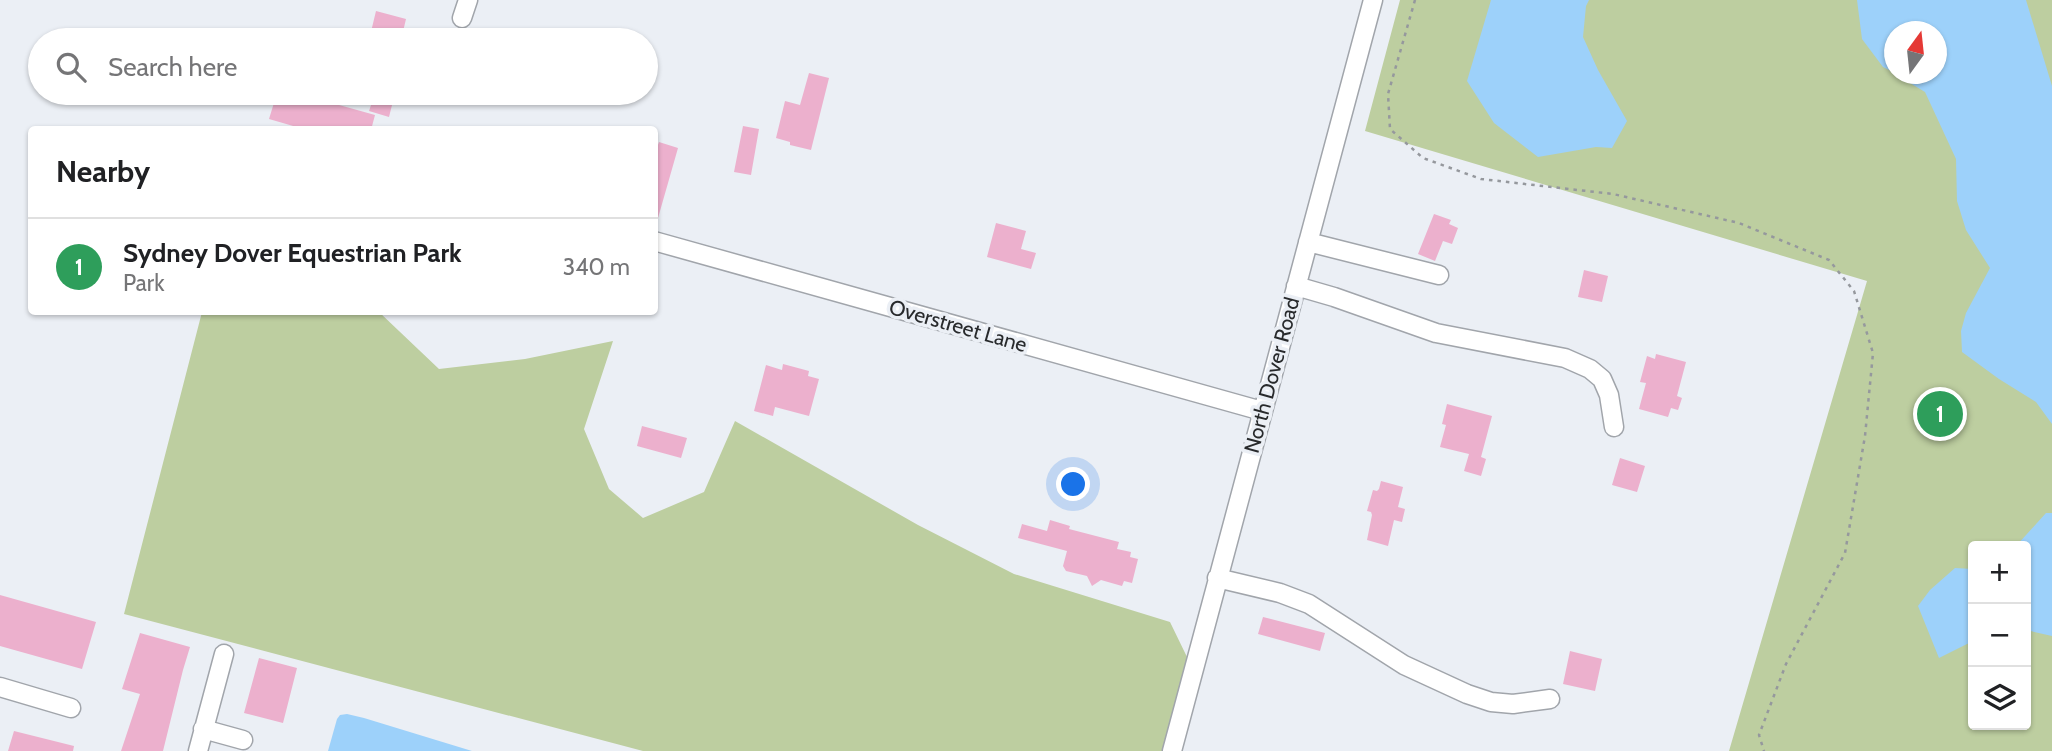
<!DOCTYPE html>
<meta charset="utf-8">
<style>
body{margin:0;font-family:Cabin,sans-serif;background:#f6f6f6;color:#202124}
.controls{position:absolute;right:21px;bottom:21px;display:grid;overflow:hidden;border-radius:7px;box-shadow:0 2px 5px #0004}
.controls button{width:63px;height:63px;display:grid;place-items:center;padding:0;border:0;border-bottom:2px solid #e0e0e0;background:#fff;color:#202124;font:35px sans-serif}
.compass{position:absolute;left:1884px;top:21px;width:63px;height:63px;border-radius:50%;background:#fff;box-shadow:0 2px 5px #0004;rotate:15deg}
.you{position:absolute;left:1074px;top:485px;width:24px;height:24px;margin:-18px;border:5px solid #fff;border-radius:50%;background:#1a73e8;box-shadow:0 0 0 10px #1a73e833}
.badge{display:grid;place-items:center;width:46px;height:46px;border-radius:50%;background:#d24926;color:#fff;font-size:23px;font-weight:700}
.pin{position:absolute;translate:-50% -50%;border:4px solid #fff;box-shadow:0 2px 7px #0006}
.list{margin:0;padding:0;list-style:none}
h2{display:flex;justify-content:space-between;align-items:center;height:91px;margin:0;padding:0 28px;font-size:30px}
h2 small{font-size:23px;font-weight:400;color:#757577}
.list li{display:grid;grid-template-columns:46px 1fr auto;gap:21px;align-items:center;box-sizing:border-box;height:98px;padding:0 28px;border-top:2px solid #e0e0e0}
.list b{display:block;font-size:26px;white-space:nowrap}
.list p{margin:0;font-size:23px;white-space:nowrap;color:#757577}
.list em{font-size:23px;font-style:normal;color:#757577}
.icon{flex:none;width:38px;height:38px;fill:none;stroke:currentColor;stroke-width:2;stroke-linecap:round;stroke-linejoin:round}
.map{position:relative;flex:none;width:2052px;height:751px;overflow:hidden}
.search{position:absolute;background:#fff;box-shadow:0 2px 5px #0004;left:28px;top:28px;width:630px;height:77px;display:flex;align-items:center;gap:18px;box-sizing:border-box;padding:0 24px;border-radius:38px;color:#757577;font-size:26px}
.panel{position:absolute;background:#fff;box-shadow:0 2px 5px #0004;left:28px;top:126px;width:630px;height:189px;border-radius:7px}
.map>svg:first-child{display:block}
.green{fill:#bdcea0;fill-rule:evenodd}
.water{fill:#9dd1fa}
.building{fill:#ecb0cd}
.lines{fill:none;stroke-linecap:round;stroke-linejoin:round}
.minor-casing{stroke:#a1a5ab;stroke-width:21}
.path{stroke:#95989d;stroke-width:2.5;stroke-dasharray:3.5 5;stroke-linecap:butt}
.minor{stroke:#fff;stroke-width:18}
.labels{text-anchor:middle;stroke-width:7;stroke-linejoin:round;paint-order:stroke}
.street-label{font-size:21px;fill:#282a2c;stroke:#ebeff5}
</style>
<div class="map">
<svg width="2052" height="751" viewBox="0 0 2052 751">
<rect width="100%" height="100%" fill="#ebeff5"/>
<path class="green" d="M1400,0H2052V751H1729L1867,281L1365,131ZM1895,32H1937V74H1895ZM1973,546H2026V725H1973Z
M202,312H379L439,369L525,359L613,341L584,429L609,489L643,518L704,492L735,421L918,525L1014,574L1170,622L1187,657L1163,751H643L124,614Z"/>
<path class="water" d="M1491,0H1589L1586,6L1583,37L1598,70L1627,121L1612,148L1596,147L1538,157L1494,123L1467,81Z
M1857,0H2026L2052,86V424L2036,402L1999,379L1962,352L1961,331L1966,313L1990,268L1966,230L1957,201L1956,159L1925,92L1895,74H1937V32H1895V73L1883,67L1862,39Z
M2046,513H2052V636L2026,630V546H2016Z
M1955,568L1973,569V641L1939,658L1918,606L1930,590Z
M347,714L364,718L472,751H328L337,719L340,715Z"/>
<path class="building" d="M376,11L406,19L401,40H369Z
M809,73L829,78L811,150L790,145V142L776,138L785,101L800,105Z
M277,93H296L375,115L371,130H307L269,119Z
M374,96L393,101L389,117L369,111Z
M743,126L759,129L751,175L734,172Z
M659,142L678,148L658,218L654,217V156Z
M1434,214L1451,220L1449,224L1458,228L1452,244L1443,241L1435,261L1418,254Z
M996,223L1026,231L1021,249L1036,253L1031,269L987,257Z
M1584,270L1608,276L1602,302L1578,297Z
M1656,354L1686,362L1677,396L1682,398L1678,410L1671,408L1668,417L1639,409L1646,383L1640,382L1647,356L1655,359Z
M783,364L809,371L808,376L819,379L809,416L775,407L773,416L754,411L766,365L782,370Z
M1447,404L1492,416L1481,457L1486,459L1481,476L1464,471L1469,454L1440,447L1446,425L1442,424Z
M642,426L687,438L681,458L637,446Z
M1620,458L1645,466L1637,492L1612,485Z
M1381,481L1403,487L1398,507L1405,509L1402,522L1394,520L1388,546L1367,540L1372,515L1371,512L1367,511L1373,490L1377,491L1379,489Z
M1050,520L1070,526L1069,529L1119,542L1117,549L1131,552L1130,557L1138,559L1132,583L1124,581L1122,586L1101,580L1092,586L1087,576L1066,571L1063,566L1067,551L1018,538L1022,524L1047,531Z
M0,595L96,622L82,669L0,646Z
M1263,617L1325,633L1320,651L1258,634Z
M140,633L190,647L183,670L163,751H121L140,694L122,689Z
M1570,651L1602,659L1595,691L1563,684Z
M259,658L297,668L283,723L244,713Z
M14,731L74,746L73,751H8Z"/>
<g class="lines">
<defs>
<path id="minor" d="M462,18L468,0
M654,241L1262,411
M1308,242L1439,275
M1296,286L1334,297L1436,333L1565,358L1590,369L1602,379L1609,395L1614,427
M1217,578L1280,593L1309,604L1404,665L1467,694L1491,702L1513,704L1550,699
M0,687L71,708
M203,729L243,740
M198,751L224,654
M1172,751L1373,0"/>
</defs>
<use href="#minor" class="minor-casing"/>
<path class="path" d="M1415,0L1388,94L1390,129L1423,158L1481,179L1613,194L1739,223L1829,260L1854,291L1873,353L1865,436L1845,553L1786,664L1759,735L1764,751"/>
<use href="#minor" class="minor"/>
</g>
<g class="labels">
<g class="street-label">
<text transform="translate(958 326) rotate(16)" y="7">Overstreet Lane</text>
<text transform="translate(1272 375) rotate(-75)" y="7">North Dover Road</text>
</g>
</g>
</svg>
<div class="controls">
<button>+</button>
<button>−</button>
<button><svg class="icon" aria-label="layers" viewBox="0 0 24 24"><path d="M12 4l9 5-9 5-9-5zM3 14l9 5 9-5"/></svg></button>
</div>
<svg class="compass" viewBox="-18 -18 36 36"><path d="M0-13l5 13h-10z" fill="#e53935"/><path d="M0 13l5-13h-10z" fill="#757577"/></svg>
<div class="you"></div>
<div class="pin badge" style="left:1940px;top:414px;background:#2e9e5b">1</div>
<div class="search"><svg class="icon" aria-label="search" viewBox="0 0 24 24"><circle cx="10" cy="10" r="6"/><path d="M15 15l6 6"/></svg>Search here</div>
<section class="panel">
<h2>Nearby<small></small></h2>
<ul class="list">
<li><span class="badge" style="background:#2e9e5b">1</span><div><b>Sydney Dover Equestrian Park</b><p>Park</p></div><em>340 m</em></li>
</ul>
</section>
</div>
